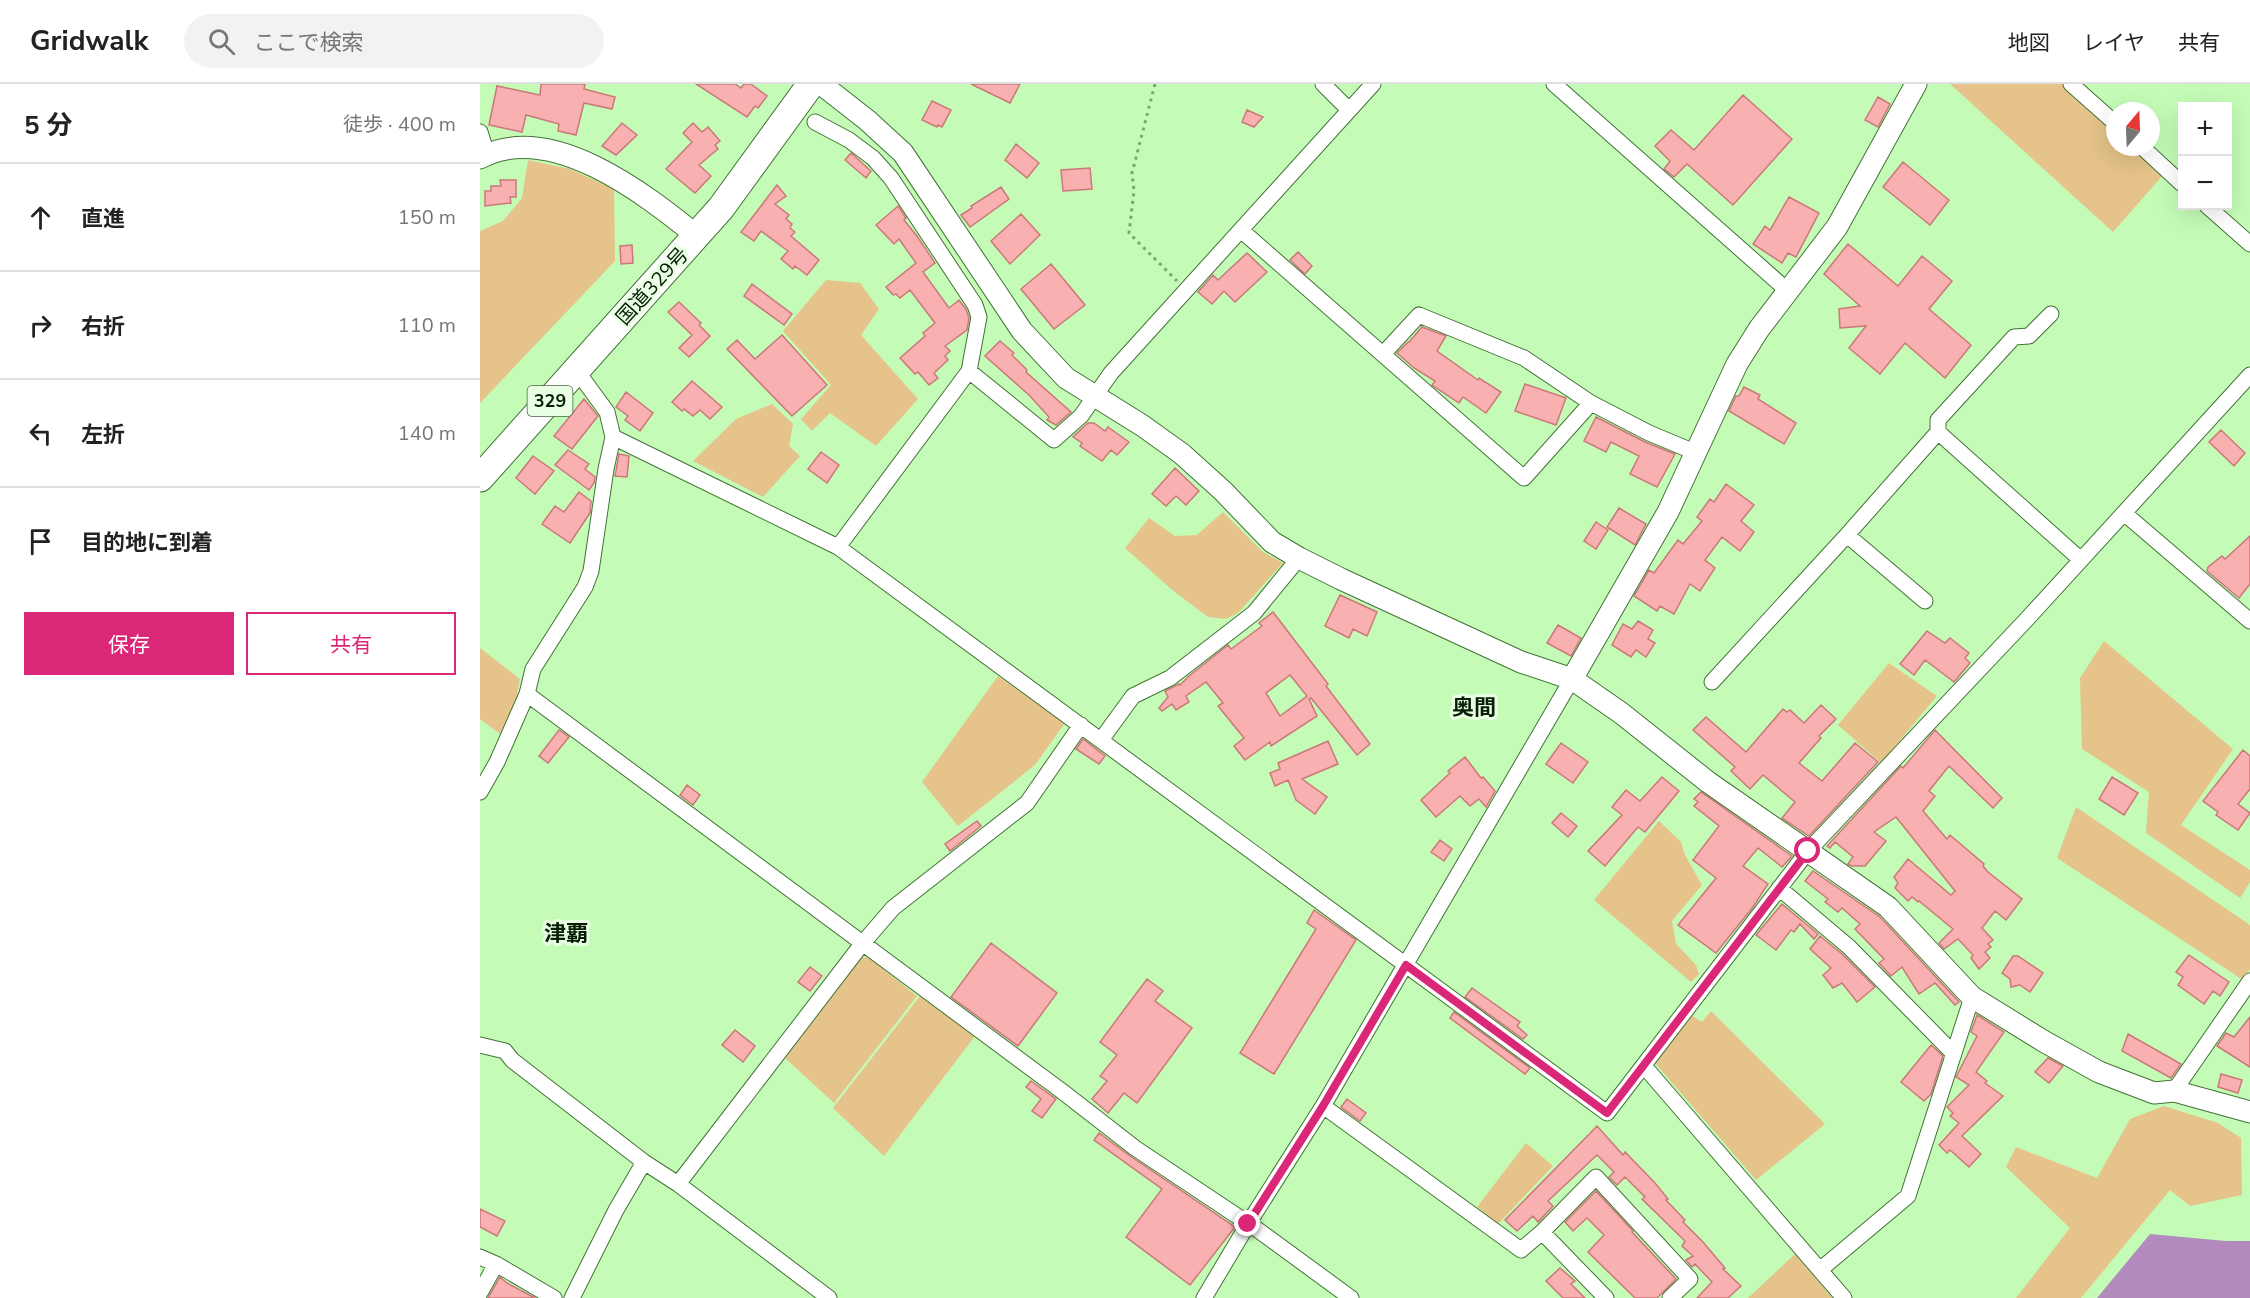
<!DOCTYPE html>
<html lang="ja">
<meta charset="utf-8">
<style>
body{margin:0;font-family:"Nunito Sans","Noto Sans JP",sans-serif;background:#f2f2f2;color:#222}
.controls{position:absolute;right:18px;top:18px;display:grid;overflow:hidden;border-radius:0px;box-shadow:0 6px 24px #0002}
.controls button{width:54px;height:54px;display:grid;place-items:center;padding:0;border:0;border-bottom:2px solid #e0e0e0;background:#fff;color:#222;font:30px sans-serif}
.compass{position:absolute;left:1626px;top:18px;width:54px;height:54px;border-radius:50%;background:#fff;box-shadow:0 6px 24px #0002;rotate:19deg}
.stop{position:absolute;width:18px;height:18px;margin:-14px;border:4px solid #db2777;border-radius:50%;background:#fff}
.stop.end{background:#db2777;border-color:#fff;box-shadow:0 2px 6px #0008}
.list{margin:0;padding:0;list-style:none}
h2{display:flex;justify-content:space-between;align-items:center;height:78px;margin:0;padding:0 24px;font-size:26px}
h2 small{font-size:20px;font-weight:400;color:#767676}
.list li{display:grid;grid-template-columns:39px 1fr auto;gap:18px;align-items:center;box-sizing:border-box;height:108px;padding:0 24px;border-top:2px solid #e0e0e0}
.list b{display:block;font-size:22px;white-space:nowrap}
.list em{font-size:20px;font-style:normal;color:#767676}
.actions{display:flex;gap:12px;padding:18px 24px}
.actions a{flex:1;padding:14px 0;border:2px solid #db2777;border-radius:0px;text-align:center;font-size:21px;color:#db2777}
.actions .main{background:#db2777;color:#fff}
.icon{flex:none;width:33px;height:33px;fill:none;stroke:currentColor;stroke-width:2;stroke-linecap:round;stroke-linejoin:round}
.map{position:relative;flex:none;width:1770px;height:1214px;overflow:hidden}
header{display:flex;align-items:center;gap:36px;box-sizing:border-box;height:84px;padding:0 30px;background:#fff;border-bottom:2px solid #e0e0e0}
header strong{font-size:28px}
nav{display:flex;gap:33px;margin-inline-start:auto;font-size:21px}
.search{width:420px;height:54px;background:#f2f2f2;display:flex;align-items:center;gap:15px;box-sizing:border-box;padding:0 21px;border-radius:33px;color:#767676;font-size:22px}
main{display:flex}
aside{flex:1;background:#fff}
.map>svg:first-child{display:block}
.green{fill:#e5c38a}
.water{fill:#b38abd}
.building{fill:#f9b0b0;stroke:#cc7778;stroke-width:1.5;fill-rule:evenodd}
.lines{fill:none;stroke-linecap:round;stroke-linejoin:round}
.street-casing{stroke:#417335;stroke-width:17}
.secondary-casing{stroke:#417335;stroke-width:23}
.highway-casing{stroke:#417335;stroke-width:29}
.path{stroke:#7ba572;stroke-width:3;stroke-dasharray:3 4.5;stroke-linecap:butt}
.street{stroke:#fff;stroke-width:15}
.secondary{stroke:#fff;stroke-width:21}
.highway{stroke:#fff;stroke-width:27}
.route{stroke:#db2777;stroke-width:8}
.labels{text-anchor:middle;stroke-width:6;stroke-linejoin:round;paint-order:stroke}
.shield{fill:#e9ffe3;stroke:#4c6148;stroke-width:1.5}
.shield-label{font-size:18px;font-weight:bold;fill:#091d05}
.street-label{font-size:20px;fill:#091d05;stroke:#e9ffe3}
.quarter-label{font-size:22px;font-weight:bold;fill:#091d05;stroke:#e9ffe3}
</style>
<header>
<strong>Gridwalk</strong>
<div class="search"><svg class="icon" aria-label="search" viewBox="0 0 24 24"><circle cx="10" cy="10" r="6"/><path d="M15 15l6 6"/></svg>ここで検索</div>
<nav><a>地図</a><a>レイヤ</a><a>共有</a></nav>
</header>
<main>
<aside>
<h2>5 分<small>徒歩 · 400 m</small></h2>
<ul class="list">
<li><svg class="icon" aria-label="ahead" viewBox="0 0 24 24"><path d="M12 20V5M6 11l6-6 6 6"/></svg><div><b>直進</b></div><em>150 m</em></li>
<li><svg class="icon" aria-label="right" viewBox="0 0 24 24"><path d="M7 20v-9h11M14 6l5 5-5 5"/></svg><div><b>右折</b></div><em>110 m</em></li>
<li><svg class="icon" aria-label="left" viewBox="0 0 24 24"><path d="M17 20v-9H6M10 6l-5 5 5 5"/></svg><div><b>左折</b></div><em>140 m</em></li>
<li><svg class="icon" aria-label="arrive" viewBox="0 0 24 24"><path d="M6 21V4h12l-3 4 3 4H6"/></svg><div><b>目的地に到着</b></div></li>
</ul>
<div class="actions"><a class="main">保存</a><a>共有</a></div>
</aside>
<div class="map">
<svg width="1770" height="1214" viewBox="0 0 1770 1214">
<rect width="100%" height="100%" fill="#c4fcb7"/>
<path class="green" d="M1470,0H1585L1635,45V63H1654L1684,90L1633,148Z
M48,76L90,85L134,105L135,177L0,319V147L23,137L42,114Z
M346,196L380,199L399,225L381,251L438,315L396,362L350,329L332,347L321,335L351,301L303,247Z
M292,320L313,340L309,362L320,372L283,413L213,377L256,335Z
M743,428L783,468L803,479L758,529L746,535L728,533L691,505L645,464L669,434L695,452L717,451Z
M1624,557L1753,665L1701,741L1770,786V798L1760,814L1666,749L1669,708L1602,665L1600,594Z
M0,564L40,595L36,616L20,650L0,635Z
M1409,579L1457,612L1401,679L1358,641Z
M518,592L585,639L555,681L478,742L442,698Z
M1596,723L1770,841V885L1763,896L1577,774Z
M1179,737L1201,758L1205,771L1222,801L1192,837L1196,860L1216,881L1219,890L1211,898L1114,816Z
M381,873H388L437,912L354,1019L305,974Z
M440,912L495,952L404,1072L353,1024Z
M1231,927L1345,1040L1276,1096L1175,979L1211,931L1222,938Z
M1684,1022L1738,1039L1761,1054L1762,1111L1710,1122L1690,1106L1601,1214H1536L1590,1144L1526,1083L1536,1063L1617,1094L1650,1035Z
M1046,1059L1073,1082L1018,1140L997,1123Z
M1315,1170L1352,1214H1268Z"/>
<path class="water" d="M1670,1150L1746,1157H1770V1214H1617Z"/>
<path class="building" d="M61,0H105L104,5L135,13L132,25L104,19L96,51L78,47L79,40L46,31L42,48L9,41L17,2L60,11Z
M216,0H255L261,4L264,0H271L287,12L278,24L275,22L267,33Z
M491,0H540L530,19Z
M1263,11L1312,55L1253,121L1207,80L1194,93L1184,85L1190,77L1175,62L1191,46L1214,66Z
M1398,13L1410,20L1398,43L1385,36Z
M452,17L471,26L462,43L458,41L457,43L442,36Z
M767,26L783,33L774,43L762,38Z
M142,39L157,51L136,71L122,62Z
M213,39L222,48L228,43L240,57L235,61L238,65L219,81L231,92L215,109L186,85L212,58L203,49Z
M536,60L559,79L547,94L525,76Z
M371,69L391,87L386,94L365,76Z
M1423,78L1469,116L1450,141L1403,103Z
M610,84L612,105L583,107L581,86Z
M20,96H36V113H30L31,119L5,122V107H11V102H21Z
M297,101L306,112L295,120L309,131L306,135L312,140L310,144L315,148L311,152L339,176L327,191L315,182L313,185L301,175L308,167L281,147L274,157L261,148Z
M521,103L529,115L490,143L481,131L492,124L491,122Z
M1309,113L1339,129L1316,173L1308,169L1302,179L1273,160L1285,142L1290,146Z
M418,122L426,134L424,136L437,152L455,179L443,188L469,224L479,216L486,225L489,234L487,246L465,262L470,267L465,272L468,276L454,289L458,294L449,301L438,288L435,290L420,274L445,252L443,249L455,239L430,206L420,214L416,210L413,211L406,203L436,179L419,155L414,160L396,141Z
M541,130L560,151L530,180L511,157Z
M1368,160L1418,202L1442,172L1472,197L1449,225L1491,261L1465,294L1425,259L1400,290L1369,264L1386,242L1360,244L1359,225L1380,222L1344,190Z
M152,161L153,179L141,180L140,162Z
M818,168L832,182L825,190L810,176Z
M767,169L787,188L755,218L744,207L732,220L718,208L733,191L738,196Z
M571,180L605,221L574,245L541,205Z
M272,200L312,230L304,241L264,212Z
M199,218L221,239L219,241L230,252L209,273L199,264L212,251L188,228Z
M942,243L966,252L957,267L998,296L999,294L1021,308L1006,329L983,313L979,319L952,301L955,297L934,284L917,269L928,258H929Z
M302,251L347,301L312,332L247,265L257,256L275,275Z
M520,257L534,269L532,271L547,286L546,288L591,328L576,341L567,336L569,333L549,311L505,272Z
M212,297L242,323L230,335L220,326L213,332L204,325L202,327L192,318Z
M1045,300L1086,314L1076,341L1035,327Z
M1264,303L1280,311L1278,315L1316,339L1304,360L1249,327L1256,312H1259Z
M146,308L173,329L160,347L145,336L148,332L136,323Z
M104,315L118,332L92,365L74,352Z
M1116,333L1165,358L1195,370L1177,403L1150,390L1159,372L1131,358L1126,368L1104,357Z
M608,339H614L625,347L628,343L649,358L637,371L631,366L622,377L600,362L602,359L593,353Z
M1741,346L1765,369L1754,382L1729,358Z
M88,366L109,380L105,385L115,393L114,399L109,406L75,381Z
M341,368L359,381L347,399L328,385Z
M139,370L149,372L147,393L135,392Z
M53,372L74,387L55,410L36,394Z
M695,384L719,407L706,421L696,412L686,422L672,410Z
M1246,400L1274,421L1261,437L1274,448L1260,467L1242,453L1225,476L1235,484L1220,507L1210,500L1194,530L1180,522L1177,527L1154,512L1169,486L1174,489L1198,456L1203,460L1222,437L1217,433L1230,415L1234,418Z
M99,408L111,417L110,429L90,459L62,440L75,422L84,428Z
M1139,424L1166,440L1155,461L1127,443Z
M1116,438L1128,446L1116,465L1104,457Z
M1770,452V500L1759,514L1727,487L1728,483L1742,472L1745,475Z
M860,511L897,528L887,552L873,545L869,554L845,542Z
M793,528L848,600L846,602L890,660L877,671L831,614L829,615L837,632L791,662L790,658L765,676L754,662L764,654L738,622L743,619L726,598L706,612L709,618L696,626L692,620L682,627L679,624L688,613L685,607L699,600L700,601L709,592L748,561L751,565L782,542L779,539ZM810,591L827,612L800,632L786,609Z
M1158,537L1173,546L1168,555L1175,559L1166,573L1156,566L1151,573L1132,561L1143,540L1152,545Z
M1078,541L1101,554L1091,572L1067,559Z
M1447,547L1465,559L1470,554L1489,569L1485,574L1490,579L1474,598L1445,576L1434,591L1420,580Z
M1341,621L1356,635L1339,652L1341,654L1319,679L1342,697L1375,659L1398,678L1329,752L1302,734L1315,718L1283,691L1270,705L1251,687L1255,683L1213,646L1226,633L1266,668L1303,625L1307,628L1310,626L1324,639Z
M79,646L89,653L68,679L59,672Z
M1455,646L1522,714L1513,724L1469,682L1449,707L1455,712L1443,727L1467,755L1470,751L1504,780L1503,782L1508,788L1542,815L1526,836L1515,827L1502,844L1513,856L1508,860L1511,863L1505,868L1510,874L1499,885L1491,874L1493,871L1478,855L1464,865L1459,859L1473,845L1439,817L1438,818L1432,813L1428,817L1415,804L1418,799L1414,793L1428,775L1471,811L1475,807L1416,733L1394,748L1406,757L1385,782H1372L1368,780L1373,773L1355,758L1350,764L1347,762L1421,682L1423,684Z
M603,655L625,672L619,680L596,665Z
M848,657L858,680L822,695L847,713L835,730L816,716L808,696L795,702L790,689L800,685L798,679Z
M1081,659L1108,678L1093,699L1066,680Z
M1763,666L1770,672V705L1758,720L1770,729L1758,746L1736,731L1738,728L1723,717Z
M985,673L1001,694L1003,693L1015,707L1006,723L999,715L990,722L980,712L956,733L941,716L970,689L968,687Z
M1182,693L1199,707L1165,748L1158,743L1125,782L1108,767L1142,731L1132,723L1146,706L1160,717Z
M1632,693L1658,709L1644,731L1619,715Z
M207,701L220,711L213,721L200,711Z
M1221,708L1312,772L1302,783L1278,764L1263,782L1288,800L1273,823L1236,869L1198,841L1236,794L1213,776L1239,742L1214,722L1218,718L1214,715Z
M1081,729L1097,742L1088,753L1072,739Z
M497,737L501,742L470,767L465,760Z
M960,756L972,765L964,777L951,768Z
M1333,787L1400,833L1479,918L1475,921L1455,899L1439,910L1422,883L1411,892L1399,879L1404,875L1375,845L1380,840L1362,824L1358,828L1345,818L1348,815L1325,797Z
M1302,820L1338,850L1334,855L1320,840L1314,848L1311,846L1296,866L1276,851Z
M834,826L876,856L794,990L760,969L836,845L827,839Z
M1340,852L1362,870L1395,903L1377,918L1362,899L1353,904L1343,891L1351,884L1330,865Z
M511,859L577,909L538,962L471,913Z
M1709,871L1749,898L1740,912L1733,907L1724,920L1698,901L1703,893L1696,888Z
M1533,872H1538L1563,889L1550,908L1540,901L1531,903L1530,895L1522,889Z
M330,883L342,892L330,907L318,898Z
M667,895L683,907L675,917L712,944L657,1019L644,1009L628,1029L612,1015L627,997L620,992L637,971L620,958Z
M992,904L1040,938L1037,942L1047,951L1043,955L985,913Z
M974,928L1050,984L1045,990L970,934Z
M1497,931L1524,948L1496,988L1507,997L1505,999L1523,1012L1482,1052L1501,1070L1489,1083L1470,1066L1467,1069L1459,1061L1479,1039L1470,1032L1473,1029L1467,1023L1489,1001L1476,993L1497,952L1491,948Z
M1770,933V983L1737,962L1746,949L1754,953Z
M255,946L275,962L263,978L242,961Z
M1648,950L1701,980L1691,994L1642,967Z
M1451,961L1463,972L1451,1010L1444,1017L1421,998Z
M1568,974L1583,982L1569,999L1555,988Z
M1741,990L1762,996L1758,1009L1738,1003Z
M551,997L576,1015L562,1034L552,1027L561,1015L546,1003Z
M867,1015L886,1029L880,1037L861,1023Z
M1117,1042L1143,1071L1145,1068L1175,1099L1188,1115L1186,1116L1205,1136L1203,1138L1223,1158L1245,1184L1243,1185L1261,1202L1248,1214H1217L1232,1198L1215,1180L1212,1183L1206,1176L1213,1172L1202,1162L1205,1157L1162,1115L1165,1113L1145,1093L1137,1101L1129,1093L1134,1088L1117,1071L1068,1117L1073,1122L1058,1138L1053,1132L1037,1147L1025,1136Z
M619,1049L650,1072L755,1143L710,1201L646,1153L682,1105L614,1056Z
M1116,1107L1153,1147L1152,1148L1196,1195L1177,1214H1155L1108,1168L1124,1151L1107,1134L1093,1147L1085,1138Z
M0,1125L25,1137L17,1152L0,1143Z
M1080,1184L1095,1197L1091,1200L1105,1214H1083L1066,1197Z
M20,1193L27,1199L55,1214H8Z"/>
<g class="lines">
<defs>
<path id="street" d="M843,0L869,26
M1074,0L1308,207
M1591,0L1635,39
M335,38L369,56L393,74L411,94L495,221L499,233L489,287L358,463
M0,48L7,70
M1662,63L1702,100
M1727,122L1770,160
M762,147L1044,394L1111,319L1169,349L1217,369
M903,270L939,231L1044,274L1111,319
M489,287L574,356L601,332L631,289L893,0
M1458,348V336L1534,253L1549,252L1571,230
M133,353L358,463L1127,1029L1328,767L1547,535L1770,291
M1644,429L1770,537
M1367,451L1445,517
M1232,598L1367,451L1458,348L1601,476
M47,610L583,1008L655,1064L778,1146L871,1214
M621,656L653,612L690,594L774,529L819,474
M0,708L17,678L47,610L53,585L105,503L111,487L126,385L133,353L127,328L97,287
M1299,804L1369,863L1474,970
M0,961L25,967L32,976L164,1078L198,1100L349,1214
M1164,982L1364,1214
M1694,1007L1770,897
M843,1022L1041,1166L1062,1148L1126,1214
M198,1100L382,860L413,824L547,719L601,641
M1062,1148L1116,1093L1210,1195L1190,1214
M0,1173L16,1180L74,1214
M1341,1185L1428,1112L1492,913
M0,1209L16,1180
M92,1214L136,1126L164,1078
M724,1214L768,1140L843,1022L1092,595"/>
<path id="secondary" d="M341,0L387,36L423,69L542,247L586,294L663,342L702,370L743,407L792,458L819,474L861,495L1041,578L1092,595L1141,629L1228,698L1408,823L1492,913L1565,958L1619,988L1674,1009L1694,1007L1770,1028
M0,74C70,36 164,109 217,152
M1092,595L1188,428L1257,280L1279,245L1357,143L1436,0"/>
<path id="highway" d="M0,394L241,124L331,0"/>
</defs>
<use href="#street" class="street-casing"/>
<use href="#secondary" class="secondary-casing"/>
<use href="#highway" class="highway-casing"/>
<path class="path" d="M675,0L652,89L654,107L649,149L697,197"/>
<use href="#street" class="street"/>
<use href="#secondary" class="secondary"/>
<use href="#highway" class="highway"/>
</g>
<g class="lines">
<path class="route" d="M768,1140L843,1022L926,881L1127,1029L1328,767"/>
</g>
<g class="labels">
<rect class="shield" x="47.5" y="302" width="45" height="30" rx="4.5"/>
<g class="shield-label">
<text x="70" y="323">329</text>
</g>
<g class="street-label">
<text transform="translate(172 202) rotate(-48)" y="7">国道329号</text>
</g>
<g class="quarter-label">
<text x="994" y="631">奥間</text>
<text x="86" y="857">津覇</text>
</g>
</g>
</svg>
<div class="controls">
<button>+</button>
<button>−</button>
</div>
<svg class="compass" viewBox="-18 -18 36 36"><path d="M0-13l5 13h-10z" fill="#e53935"/><path d="M0 13l5-13h-10z" fill="#767676"/></svg>
<div class="stop" style="left:1328px;top:767px"></div>
<div class="stop end" style="left:768px;top:1140px"></div>
</div>
</main>
